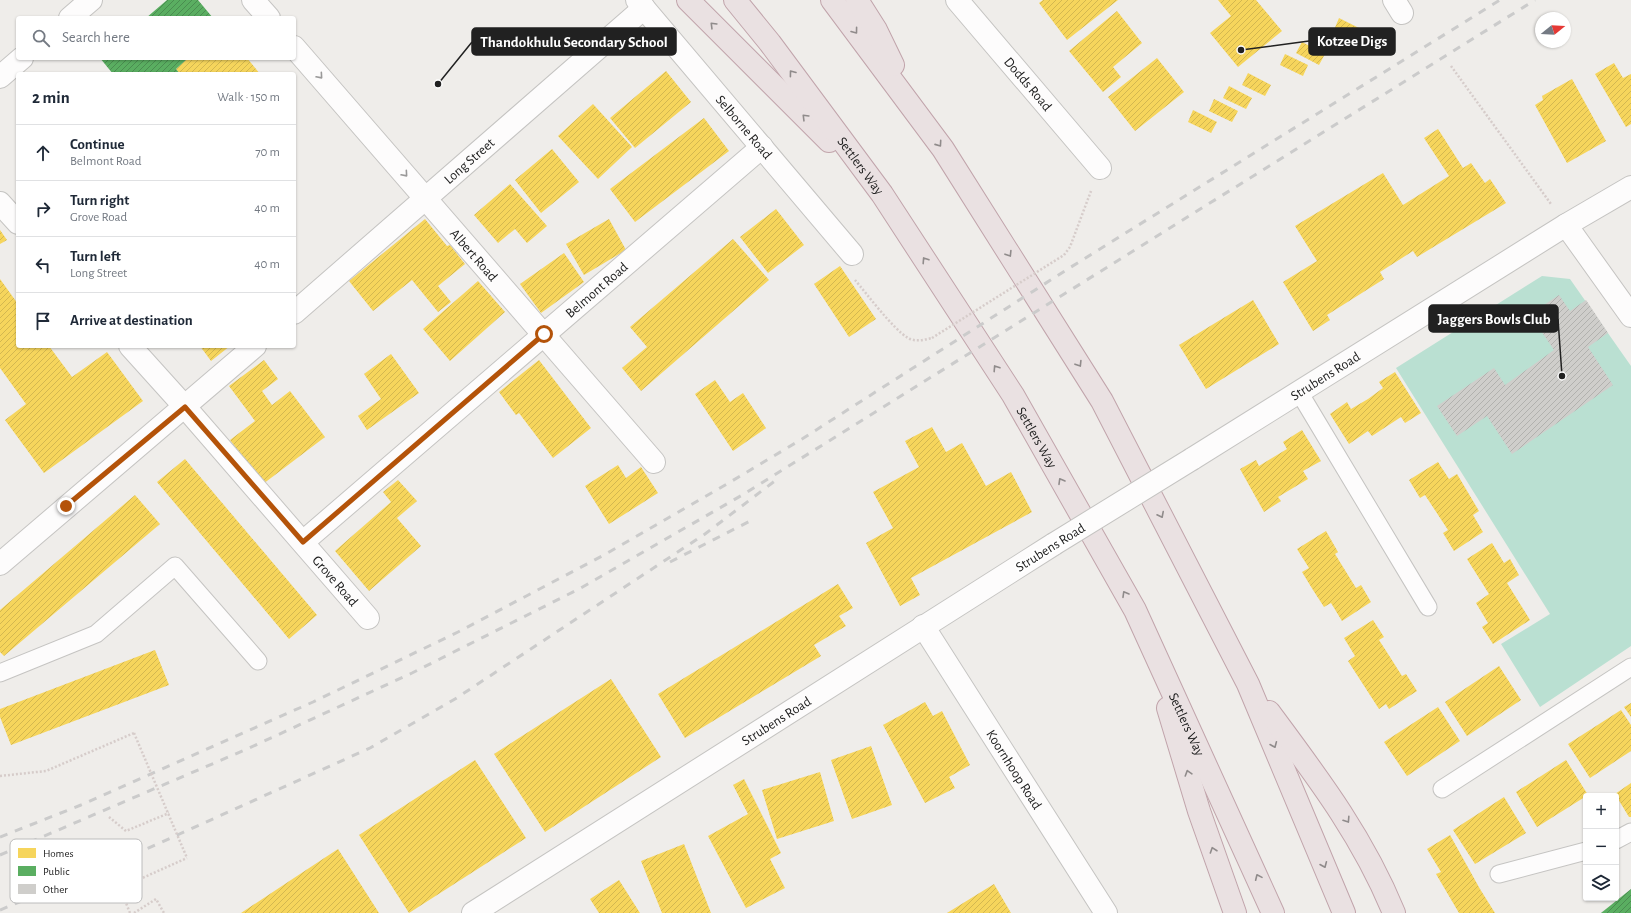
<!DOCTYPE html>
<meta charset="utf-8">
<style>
body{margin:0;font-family:"Alegreya Sans",sans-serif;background:#f6f6f7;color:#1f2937}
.controls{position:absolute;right:12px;bottom:12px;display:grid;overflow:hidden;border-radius:4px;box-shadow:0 1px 3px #0004}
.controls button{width:36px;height:36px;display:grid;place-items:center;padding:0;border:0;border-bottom:1px solid #e0e1e3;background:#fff;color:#1f2937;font:20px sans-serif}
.compass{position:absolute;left:1535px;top:12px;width:36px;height:36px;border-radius:50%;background:#fff;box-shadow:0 1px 3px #0004;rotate:72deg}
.stop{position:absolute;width:12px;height:12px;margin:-9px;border:3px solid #b45309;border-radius:50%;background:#fff}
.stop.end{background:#b45309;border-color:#fff;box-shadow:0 1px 4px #0008}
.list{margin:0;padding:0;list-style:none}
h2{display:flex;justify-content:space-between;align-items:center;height:52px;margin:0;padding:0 16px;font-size:17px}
h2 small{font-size:13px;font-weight:400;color:#747a83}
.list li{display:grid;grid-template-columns:26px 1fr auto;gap:12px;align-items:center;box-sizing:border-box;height:56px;padding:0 16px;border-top:1px solid #e0e1e3}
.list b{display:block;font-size:15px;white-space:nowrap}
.list p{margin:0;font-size:13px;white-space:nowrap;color:#747a83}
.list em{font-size:13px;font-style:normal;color:#747a83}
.icon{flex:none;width:22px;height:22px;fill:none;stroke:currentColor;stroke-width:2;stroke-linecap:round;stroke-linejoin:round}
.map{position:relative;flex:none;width:1631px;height:913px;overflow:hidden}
.search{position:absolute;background:#fff;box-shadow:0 1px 3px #0004;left:16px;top:16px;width:280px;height:44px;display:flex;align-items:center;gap:10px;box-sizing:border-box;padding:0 14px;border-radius:4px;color:#747a83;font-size:15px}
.panel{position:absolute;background:#fff;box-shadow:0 1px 3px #0004;left:16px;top:72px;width:280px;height:276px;border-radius:4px}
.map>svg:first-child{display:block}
.pitch{fill:#bae0d2}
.homes{fill:url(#homes-hatch)}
.public{fill:url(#public-hatch)}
.building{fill:url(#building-hatch)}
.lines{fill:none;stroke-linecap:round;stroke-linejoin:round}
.lane-casing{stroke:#c5c4c2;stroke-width:19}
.street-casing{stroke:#c5c4c2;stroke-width:24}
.highway-casing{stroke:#c1a4ab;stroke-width:24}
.path{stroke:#d6ccca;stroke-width:2.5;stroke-dasharray:2 2;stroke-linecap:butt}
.lane{stroke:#fdfcfc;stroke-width:17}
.street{stroke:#fdfcfc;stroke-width:22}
.highway{stroke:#eae1e2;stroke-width:22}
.rail{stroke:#cbcbcb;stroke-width:3;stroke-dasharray:8 8;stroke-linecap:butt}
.street-bridge-casing{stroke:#c5c4c2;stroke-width:24;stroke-linecap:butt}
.path-bridge{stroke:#d6ccca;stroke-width:2.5;stroke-dasharray:2 2;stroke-linecap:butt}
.street-bridge{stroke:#fdfcfc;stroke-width:22}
.oneway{stroke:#908b8b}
.oneway2{stroke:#9a9999}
.route{stroke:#b45309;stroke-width:5}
.labels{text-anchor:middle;stroke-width:4;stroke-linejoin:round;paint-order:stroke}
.street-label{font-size:14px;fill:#212121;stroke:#fff}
.key{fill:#fff;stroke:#bcbcbc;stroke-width:1}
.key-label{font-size:11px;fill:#212121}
.leader{fill:none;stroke:#212121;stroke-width:1.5}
.callout-dot{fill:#212121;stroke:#fff;stroke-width:1.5}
.callout{fill:#212121;stroke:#212121;stroke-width:1.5}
.callout-label{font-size:15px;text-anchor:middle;font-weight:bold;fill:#fff}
</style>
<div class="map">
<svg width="1631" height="913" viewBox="0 0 1631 913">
<defs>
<pattern id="homes-hatch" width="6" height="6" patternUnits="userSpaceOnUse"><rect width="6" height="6" fill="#f6d55c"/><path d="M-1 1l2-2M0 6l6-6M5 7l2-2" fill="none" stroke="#d3b750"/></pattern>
<pattern id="public-hatch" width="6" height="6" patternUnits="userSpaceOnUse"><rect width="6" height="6" fill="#5aae61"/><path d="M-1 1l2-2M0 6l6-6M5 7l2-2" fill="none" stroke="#4a8d50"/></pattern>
<pattern id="building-hatch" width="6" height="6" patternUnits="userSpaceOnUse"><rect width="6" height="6" fill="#cfcecb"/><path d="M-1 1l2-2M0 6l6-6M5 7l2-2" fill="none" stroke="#b1b1ae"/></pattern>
</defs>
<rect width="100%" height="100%" fill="#efedea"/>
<path class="pitch" d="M1542,276L1570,279L1631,366V646L1540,707L1501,644L1550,614L1396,368Z"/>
<path class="homes" d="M1043,0H1118L1067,40L1039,3Z
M1218,0H1256L1282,31L1238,67L1210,33L1231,16Z
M1117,11L1142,43L1113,67L1121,77L1103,92L1069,51Z
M1339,18L1363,30L1357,41L1334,30Z
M1321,32L1344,44L1339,55L1315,43Z
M1302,42L1325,54L1319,65L1296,53Z
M1285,54L1308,65L1303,76L1280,65Z
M188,58H247L260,74H180L176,69Z
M1157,58L1184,92L1135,131L1108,97Z
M1614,63L1623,78L1631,74V124L1626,127L1595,74Z
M666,71L691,102L635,148L610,118Z
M1248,73L1271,85L1265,96L1242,85Z
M1572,79L1606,141L1567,163L1535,105L1543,100L1542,96Z
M1229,86L1252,98L1246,109L1223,98Z
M1214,99L1238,111L1232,122L1209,111Z
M593,104L632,147L598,179L558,136Z
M1193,110L1217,122L1211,133L1188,122Z
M704,118L729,151L635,222L610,189Z
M1438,129L1463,168L1471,163L1485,183L1490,179L1506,203L1417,257L1413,251L1380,272L1384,279L1327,315L1330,320L1313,331L1283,282L1317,261L1295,226L1383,173L1403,205L1449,176L1424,138Z
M552,149L579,182L541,213L515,180Z
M510,184L547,226L527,243L515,229L498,243L474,215Z
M776,209L804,245L768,273L740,237Z
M425,219L447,246L450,245L465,264L438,286L451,302L438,312L412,280L373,311L349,281Z
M609,219L626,250L584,275L566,244Z
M0,230L7,240L0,244Z
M733,239L769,280L641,391L622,368L647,347L630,327Z
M564,253L584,282L541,313L520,284Z
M840,266L876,319L849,337L814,284Z
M0,279L18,304V346H49L72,377L107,352L143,401L44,473L5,420L26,404L0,368Z
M478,281L505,312L450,361L423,329Z
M1253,300L1279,344L1206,389L1179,345Z
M200,346H230L211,361Z
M391,354L419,393L367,430L358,416L381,399L364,374Z
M264,360L278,379L262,391L272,405L290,391L325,437L263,484L230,440L255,421L229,386Z
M539,360L591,428L553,458L519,413L516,415L499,392Z
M1395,372L1421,413L1405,423L1401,417L1372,436L1368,431L1349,444L1330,414L1347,402L1351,409L1368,399L1383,388L1379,382Z
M715,380L730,402L743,393L766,428L733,451L695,394Z
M932,427L946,452L962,443L986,486L1011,472L1032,512L911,578L920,595L900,606L866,543L893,528L873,492L919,467L905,441Z
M1302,430L1321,461L1303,471L1308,479L1278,497L1281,501L1264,512L1240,469L1256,460L1259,466L1287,449L1283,442Z
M185,459L317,615L289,639L157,482Z
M1438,462L1449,479L1457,474L1479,511L1473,515L1483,532L1454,551L1443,533L1448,530L1425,495L1420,498L1409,480Z
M618,465L626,478L641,467L658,493L609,524L585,486Z
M398,480L417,501L397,518L421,546L369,591L335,551L391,502L383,492Z
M135,495L160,524L4,656L0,652V610Z
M1326,531L1338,552L1335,554L1356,588L1361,585L1371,602L1342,621L1331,603L1324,607L1313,590L1302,572L1309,568L1297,549Z
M1492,543L1504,563L1510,559L1519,575L1507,583L1530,620L1493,644L1482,627L1488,623L1476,603L1489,594L1467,559Z
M838,584L853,608L839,616L846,626L814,645L821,656L685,738L658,694Z
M1373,620L1384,637L1379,640L1390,657L1402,676L1406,674L1417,691L1389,709L1386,704L1379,709L1348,661L1355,656L1344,638Z
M155,650L169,685L11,745L0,717V709Z
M1499,666L1521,700L1467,736L1445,702Z
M611,679L661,757L545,832L494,754Z
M925,702L933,716L942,711L970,765L949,777L955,788L925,803L883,725Z
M1631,703V717L1624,707Z
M1438,707L1460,741L1407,776L1384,742Z
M1621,710L1631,725V751L1590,778L1568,744Z
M871,746L892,805L852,819L831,760Z
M475,760L526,838L409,913L359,835Z
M1566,760L1588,795L1537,827L1516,792Z
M820,772L834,821L777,839L762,790Z
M744,779L781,853L770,859L785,888L746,908L708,836L748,814L733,785Z
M1631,783V817H1629L1615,794Z
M1504,797L1526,833L1475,864L1453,830Z
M1450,835L1480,889L1495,913H1459L1436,874L1441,872L1427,849Z
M684,844L711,913H662L641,861Z
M338,849L379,913H241L297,876Z
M619,880L640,913H599L590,899Z
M994,884L1011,913H947Z"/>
<path class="public" d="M167,0H198L213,18H146Z
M100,58H188L176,69L180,74H113Z
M1631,889V913H1601Z"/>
<path class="building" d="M1559,295L1570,311L1586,300L1608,333L1588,347L1613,385L1512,454L1487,416L1457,436L1437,406L1494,368L1505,385L1554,350L1533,319L1544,312L1541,307Z"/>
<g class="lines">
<defs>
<path id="lane" d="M1299,392L1428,607
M0,673L96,634L175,566L258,661
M1442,789L1631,667
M1616,840L1631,832
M1499,874L1586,851"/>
<g id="street">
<path d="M253,0L269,18"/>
<path id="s1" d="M637,0L852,254"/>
<path id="s2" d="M957,0L1100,168"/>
<path d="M1394,0L1402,13"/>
<path d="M70,18L91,0"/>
<path id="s3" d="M294,47L654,462"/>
<path d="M0,77L22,58"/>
<path d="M0,203L18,223"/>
<path d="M1566,225L1631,316"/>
<path id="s4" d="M294,313L644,8"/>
<path id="s5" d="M130,346L185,407L368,618"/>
<path id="s6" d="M1192,459L1566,225L1631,187"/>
<path id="s7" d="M303,542L762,147"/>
<path d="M0,564L255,346"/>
<path id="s8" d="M923,626L1106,913"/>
<path id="s9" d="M473,913L1054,544"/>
</g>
<g id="highway">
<path d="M688,0L829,141"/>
<path id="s10" d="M735,0L770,43L882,194L1013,395L1135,610L1273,913"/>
<path d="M832,0L943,149L1102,401L1248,684L1344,913"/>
<path d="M857,0L876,30L893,65"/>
<path d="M1168,708L1199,811L1235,913"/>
<path d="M1269,712C1318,778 1363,837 1394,913"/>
</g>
</defs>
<use href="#lane" class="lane-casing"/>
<use href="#street" class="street-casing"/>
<use href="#highway" class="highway-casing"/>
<path class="path" d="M1451,66L1551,204
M1064,255L1070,247L1091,191
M855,280C867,294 893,329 908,338C915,342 924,340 932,338
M0,776L46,771L134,733
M109,817L126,831L169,813
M130,913L120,888L187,858
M134,913L156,899L164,913"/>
<use href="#lane" class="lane"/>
<use href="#street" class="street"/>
<use href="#highway" class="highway"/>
<path class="rail" d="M670,562L754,519
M0,837L81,805L313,702L458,632L604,555L732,481L802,439L1071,267L1500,0
M0,855L247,749L412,673L579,589L744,494L1535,0
M0,910L122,860L370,748L455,699L705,534L780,477"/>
<defs>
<path id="street-bridge" d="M1054,544L1192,459"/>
</defs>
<use href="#street-bridge" class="street-bridge-casing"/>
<path class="path-bridge" d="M932,338L1064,255
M134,733L187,858"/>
<use href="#street-bridge" class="street-bridge"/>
</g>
<defs><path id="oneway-chevron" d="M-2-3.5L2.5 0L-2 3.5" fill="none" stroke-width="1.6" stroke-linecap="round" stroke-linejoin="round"/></defs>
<g class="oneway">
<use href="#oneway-chevron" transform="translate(713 25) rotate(-135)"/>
<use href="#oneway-chevron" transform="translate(855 31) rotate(53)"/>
<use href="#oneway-chevron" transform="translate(792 73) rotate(-127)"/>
<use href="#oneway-chevron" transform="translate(805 117) rotate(-135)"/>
<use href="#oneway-chevron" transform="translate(939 144) rotate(55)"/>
<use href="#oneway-chevron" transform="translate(1009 254) rotate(58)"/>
<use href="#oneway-chevron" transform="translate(925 260) rotate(-123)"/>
<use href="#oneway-chevron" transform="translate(1079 364) rotate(58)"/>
<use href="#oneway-chevron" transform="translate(996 368) rotate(-123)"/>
<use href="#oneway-chevron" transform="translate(1061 481) rotate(-120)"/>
<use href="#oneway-chevron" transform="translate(1161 515) rotate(63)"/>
<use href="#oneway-chevron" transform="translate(1125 594) rotate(-120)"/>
<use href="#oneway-chevron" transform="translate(1274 745) rotate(67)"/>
<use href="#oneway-chevron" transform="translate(1188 773) rotate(-107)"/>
<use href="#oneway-chevron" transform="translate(1347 820) rotate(57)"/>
<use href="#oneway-chevron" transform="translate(1213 850) rotate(-109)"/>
<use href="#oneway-chevron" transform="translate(1324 865) rotate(67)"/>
<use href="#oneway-chevron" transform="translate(1258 877) rotate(-114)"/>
</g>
<g class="oneway2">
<use href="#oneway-chevron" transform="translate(320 76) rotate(49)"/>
<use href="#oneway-chevron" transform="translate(405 174) rotate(49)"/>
</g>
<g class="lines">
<path class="route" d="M66,506L185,407L303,542L544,334"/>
</g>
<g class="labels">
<g class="street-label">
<text dy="5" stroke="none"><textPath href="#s2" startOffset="110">Dodds Road</textPath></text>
<text dy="5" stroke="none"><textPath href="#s1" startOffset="166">Selborne Road</textPath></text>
<text dy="5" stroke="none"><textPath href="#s4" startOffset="232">Long Street</textPath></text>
<text dy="5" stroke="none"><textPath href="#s10" startOffset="208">Settlers Way</textPath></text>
<text dy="5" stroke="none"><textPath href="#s3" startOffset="275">Albert Road</textPath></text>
<text dy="5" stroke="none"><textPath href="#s7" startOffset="387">Belmont Road</textPath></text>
<text dy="5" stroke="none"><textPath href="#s6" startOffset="157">Strubens Road</textPath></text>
<text dy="5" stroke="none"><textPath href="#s10" startOffset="532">Settlers Way</textPath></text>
<text transform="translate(1050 547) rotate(-32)" y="5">Strubens Road</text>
<text dy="5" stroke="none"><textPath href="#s5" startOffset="312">Grove Road</textPath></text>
<text dy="5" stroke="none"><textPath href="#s9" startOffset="359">Strubens Road</textPath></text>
<text dy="5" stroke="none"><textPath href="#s10" startOffset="856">Settlers Way</textPath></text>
<text dy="5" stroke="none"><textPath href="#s8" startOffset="170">Koornhoop Road</textPath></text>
</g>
</g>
<rect x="10" y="839" width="132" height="64" rx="6" class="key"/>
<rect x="18" y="848" width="18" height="10" fill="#f6d55c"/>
<rect x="18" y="866" width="18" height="10" fill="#5aae61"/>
<rect x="18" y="884" width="18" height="10" fill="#cfcecb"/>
<g class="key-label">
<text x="43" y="857">Homes</text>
<text x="43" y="875">Public</text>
<text x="43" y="893">Other</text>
</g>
<path class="leader" d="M1241 50L1309 41M438 84L472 42M1562 376L1558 319"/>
<g class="callout-dot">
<circle cx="1241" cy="50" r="4"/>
<circle cx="438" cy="84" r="4"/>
<circle cx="1562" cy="376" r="4"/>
</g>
<g class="callout">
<rect x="1309" y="28" width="86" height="27" rx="4"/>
<rect x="472" y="28" width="204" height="27" rx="4"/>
<rect x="1429" y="305" width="129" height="27" rx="4"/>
</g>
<g class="callout-label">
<text x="1352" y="46">Kotzee Digs</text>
<text x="574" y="47">Thandokhulu Secondary School</text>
<text x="1494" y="324">Jaggers Bowls Club</text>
</g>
</svg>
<div class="controls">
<button>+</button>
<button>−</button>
<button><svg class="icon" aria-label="layers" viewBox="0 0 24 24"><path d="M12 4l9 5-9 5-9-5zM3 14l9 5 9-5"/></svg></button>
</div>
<svg class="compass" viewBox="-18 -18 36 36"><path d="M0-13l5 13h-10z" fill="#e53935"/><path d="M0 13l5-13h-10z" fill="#747a83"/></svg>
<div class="stop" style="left:544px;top:334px"></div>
<div class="stop end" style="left:66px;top:506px"></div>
<div class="search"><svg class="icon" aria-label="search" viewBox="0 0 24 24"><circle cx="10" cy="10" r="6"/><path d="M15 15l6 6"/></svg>Search here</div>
<section class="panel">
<h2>2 min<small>Walk · 150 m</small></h2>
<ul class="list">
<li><svg class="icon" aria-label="ahead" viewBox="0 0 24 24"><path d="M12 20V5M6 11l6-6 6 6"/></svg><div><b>Continue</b><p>Belmont Road</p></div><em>70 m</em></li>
<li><svg class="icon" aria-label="right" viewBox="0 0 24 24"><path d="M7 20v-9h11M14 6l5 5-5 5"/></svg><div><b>Turn right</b><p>Grove Road</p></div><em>40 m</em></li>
<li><svg class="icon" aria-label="left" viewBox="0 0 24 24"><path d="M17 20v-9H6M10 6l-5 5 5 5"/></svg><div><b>Turn left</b><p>Long Street</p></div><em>40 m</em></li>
<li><svg class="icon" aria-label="arrive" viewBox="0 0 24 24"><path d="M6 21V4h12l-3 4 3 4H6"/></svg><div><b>Arrive at destination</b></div></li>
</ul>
</section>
</div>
